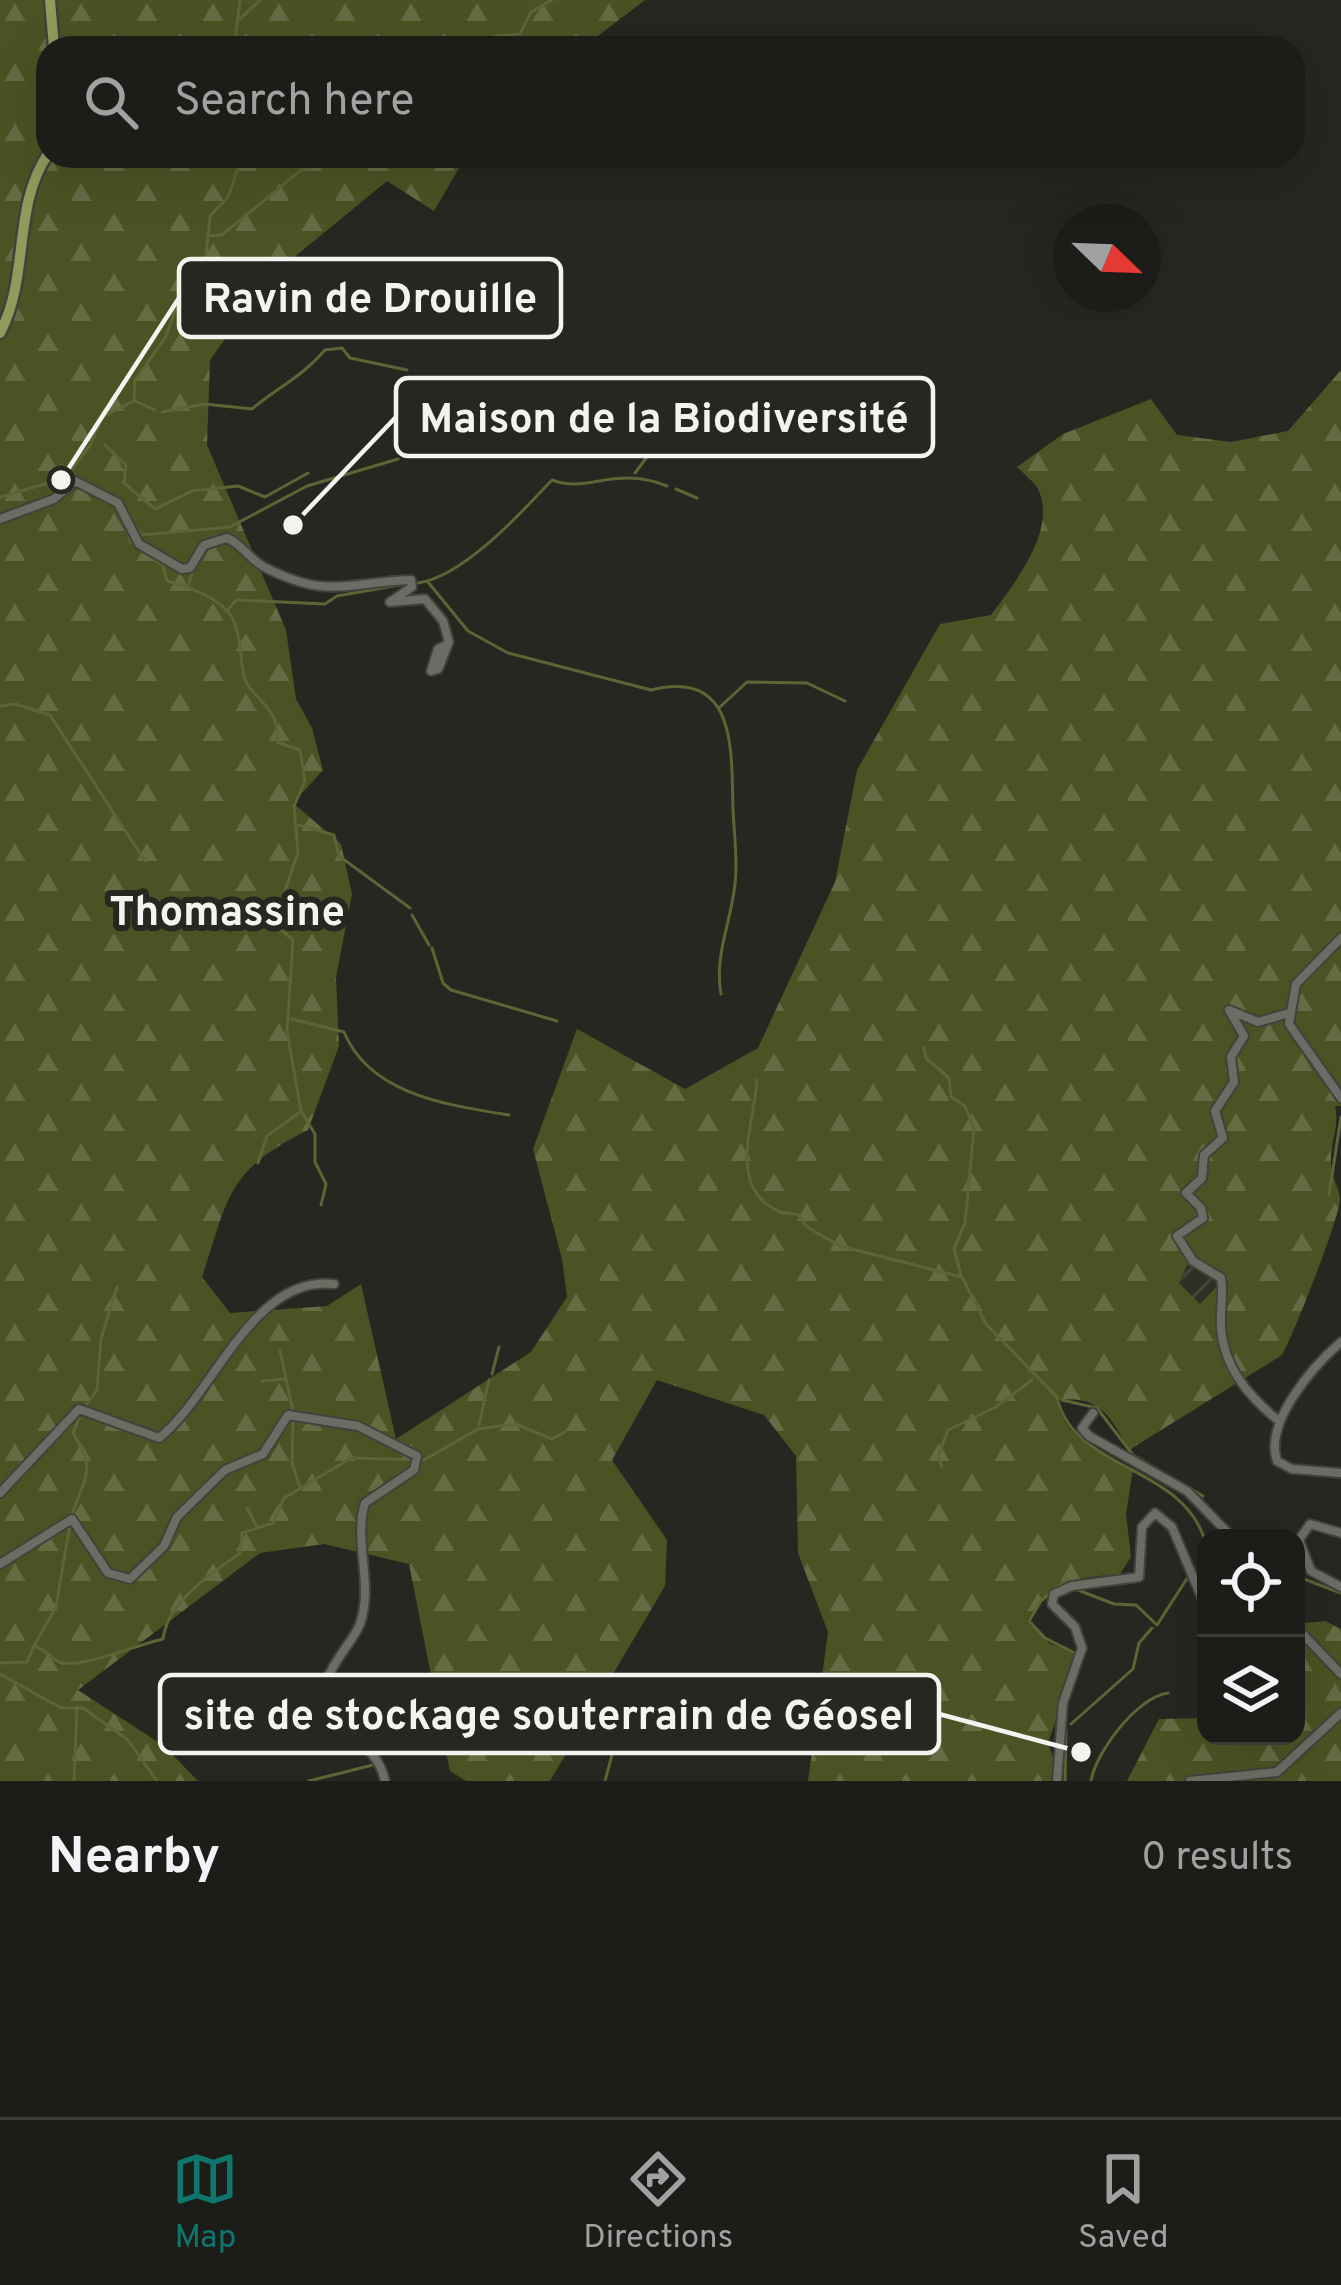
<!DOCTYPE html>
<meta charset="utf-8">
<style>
body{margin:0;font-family:Overpass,sans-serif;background:#252621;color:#f1f3f6}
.controls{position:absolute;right:36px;bottom:36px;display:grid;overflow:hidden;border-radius:24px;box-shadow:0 12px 48px #0002}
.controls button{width:108px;height:108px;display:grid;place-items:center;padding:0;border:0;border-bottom:3px solid #3a3b37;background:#1c1d18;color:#f1f3f6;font:60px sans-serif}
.compass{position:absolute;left:1053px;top:204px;width:108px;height:108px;border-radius:50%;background:#1c1d18;box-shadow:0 12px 48px #0002;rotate:113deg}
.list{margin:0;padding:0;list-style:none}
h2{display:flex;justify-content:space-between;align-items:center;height:156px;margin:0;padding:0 48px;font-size:51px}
h2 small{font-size:39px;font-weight:400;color:#a0a2a2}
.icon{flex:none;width:66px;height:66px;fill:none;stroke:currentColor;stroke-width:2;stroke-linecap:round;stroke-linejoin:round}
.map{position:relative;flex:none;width:1341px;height:1781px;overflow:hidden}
.search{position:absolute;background:#1c1d18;box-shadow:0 12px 48px #0002;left:36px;right:36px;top:36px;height:132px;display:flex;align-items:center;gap:30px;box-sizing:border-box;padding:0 42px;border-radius:36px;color:#a0a2a2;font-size:45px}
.sheet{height:336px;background:#1c1d18}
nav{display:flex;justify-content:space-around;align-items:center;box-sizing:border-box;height:168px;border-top:3px solid #3a3b37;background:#1c1d18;font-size:33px;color:#a0a2a2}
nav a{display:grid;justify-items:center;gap:6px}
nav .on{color:#0f766e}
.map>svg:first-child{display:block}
.industrial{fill:url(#industrial-furrows)}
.forest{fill:url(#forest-firs);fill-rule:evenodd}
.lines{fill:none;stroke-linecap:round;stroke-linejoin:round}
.stream{stroke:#5d6435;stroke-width:3}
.minor-casing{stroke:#41423c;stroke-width:12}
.major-casing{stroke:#41423c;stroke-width:15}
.minor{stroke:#6b6d65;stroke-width:8}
.major{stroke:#909a5b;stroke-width:10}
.labels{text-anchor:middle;stroke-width:12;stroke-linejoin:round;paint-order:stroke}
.neighbourhood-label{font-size:42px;font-weight:bold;fill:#f3f4ef;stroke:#262720}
.leader{fill:none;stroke:#f3f4ef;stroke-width:4.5}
.callout-dot{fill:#f3f4ef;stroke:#262720;stroke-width:4.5}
.callout{fill:#262720;stroke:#f3f4ef;stroke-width:4.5}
.callout-label{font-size:42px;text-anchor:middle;font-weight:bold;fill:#f3f4ef}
</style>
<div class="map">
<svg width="1341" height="1781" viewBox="0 0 1341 1781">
<defs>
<pattern id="industrial-furrows" width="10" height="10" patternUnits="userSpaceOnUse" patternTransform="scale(3)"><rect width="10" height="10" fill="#2d3023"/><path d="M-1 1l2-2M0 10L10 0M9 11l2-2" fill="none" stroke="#424438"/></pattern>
<pattern id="forest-firs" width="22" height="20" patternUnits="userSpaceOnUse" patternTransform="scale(3)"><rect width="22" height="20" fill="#4b5324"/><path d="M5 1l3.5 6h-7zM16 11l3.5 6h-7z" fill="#656c44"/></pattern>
</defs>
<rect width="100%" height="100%" fill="#262720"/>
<path class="industrial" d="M1187,1265L1211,1272L1220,1283L1199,1304L1179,1283Z"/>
<path class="forest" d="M0,0H645L582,48H48V156H466L434,211L387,181L270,277L210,360L207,445L286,630L296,699L312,728L323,770L293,803L341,844L352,894L336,977L339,1046L308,1130C226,1171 229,1196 202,1277L230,1313L327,1306L361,1284L396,1439L531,1352L567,1297L562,1259L533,1149L577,1029L685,1089L758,1048L835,882L857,770L940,624L991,615C1013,585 1058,530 1038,489C1034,482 1023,473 1017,467L1063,434L1151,399L1177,435L1231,442L1288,431L1341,370V1106H1335C1340,1125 1330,1143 1331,1162C1331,1175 1338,1186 1340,1198C1341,1215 1293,1336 1282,1355L1129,1450C1111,1416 1099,1395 1057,1400C1062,1436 1102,1456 1133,1469L1126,1514L1131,1557L1120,1574C1074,1578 1051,1579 1027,1621L1049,1643L1079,1654L1048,1743L1061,1781H808L828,1632L798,1553L796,1456L764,1415L657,1380L612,1460L667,1540L665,1586L550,1781H466L450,1771L409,1564L324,1544L260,1553L78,1690L164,1746L198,1781H0ZM1187,1265L1211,1272L1220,1283L1200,1304L1179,1283Z
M1325,1621L1341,1629V1781H1127L1159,1719L1206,1718V1736H1296V1624Z"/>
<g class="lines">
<path class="stream" d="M240,19L260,0
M234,48L240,0
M488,48L495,36L520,34L531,12L552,0
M210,236L222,235L301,170L341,156
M135,401L155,410
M162,412L205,404L252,409C278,387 302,377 325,350L342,348L350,358L407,370
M92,441L102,417L134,401L135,381L166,336L185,283L206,256L210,216L228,197L242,156
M105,445L126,465L124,483L155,509L192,491L238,486L265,497L308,473
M635,473L659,441
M76,486L113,504
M676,489L697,498
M0,497L65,478L91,444
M127,526L130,541L138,547
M137,530L141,535L230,527L307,486L398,459
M146,552L163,566L167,581C186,586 214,596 228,612C242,628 239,657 244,676C250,699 282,707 277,742L300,750L305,781L294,806L298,852L274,924L293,940L287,1031L301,1111L315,1134V1162L326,1184L321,1205
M428,582L468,631L508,653L651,690C738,668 731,752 733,809C734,834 738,859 735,884C731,923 714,955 721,994
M418,583C463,577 522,512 552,480C588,494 614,465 667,486
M188,587L194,567
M227,611L236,600L325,604L337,596L399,585
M0,706L15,704L50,715L145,861
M720,707L747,682L807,683L845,701
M299,825L334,835L339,856L410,908
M412,915L429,945
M432,948L443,983L451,990L557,1021
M1304,983L1341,944
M292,1019L344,1032C370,1095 448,1105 509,1115
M924,1048L926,1058L949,1078L951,1097L965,1106L974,1129L965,1223L954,1249L961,1275
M757,1080C755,1123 725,1188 780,1212C786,1214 793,1213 799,1215L807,1227L840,1246L962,1277L986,1324L1057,1397C1073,1472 1185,1464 1206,1544
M258,1163L267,1136L300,1112
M1329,1195L1341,1117
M280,1351L293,1411
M492,1374L499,1347
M262,1381L284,1379
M1062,1400L1097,1408L1133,1455L1203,1496
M87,1404L97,1390L101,1339L117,1287
M293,1420L292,1463L300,1487
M479,1425L489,1380
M942,1467L938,1457L948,1430L996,1407L1032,1380
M247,1508L257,1527
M72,1514C85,1475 97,1472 73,1433L81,1414
M1296,1557H1300
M1296,1576L1341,1593
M1070,1583L1067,1579L1041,1601L1029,1621L1045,1638L1077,1654
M1078,1590L1114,1604L1136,1605L1157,1625L1188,1577
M34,1646L56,1607L70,1524
M0,1663L27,1662L34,1646C45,1649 50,1657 59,1662C78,1670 139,1644 163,1639C168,1601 211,1574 240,1553L242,1533L273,1523L284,1498L351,1458L424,1460L478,1429L516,1424L552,1439L565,1432
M0,1674L61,1708H83L128,1740L157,1781
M1071,1724L1133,1669L1139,1643L1152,1628
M1057,1728L1059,1707
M74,1781L77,1707
M309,1781L373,1765
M605,1781L623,1714
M1065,1781L1066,1729
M1091,1781C1096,1752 1137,1697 1168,1693"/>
<defs>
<path id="minor" d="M0,519L54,499L75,481L118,503L139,544L182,569L190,568L204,545L227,538C242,544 249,559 264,567C328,600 347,582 411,580L412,587L390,602L425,599L443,621L449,642L448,644L439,667L438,669L431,671L438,649L448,644
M1341,938L1296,984L1289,1024L1341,1098
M1341,1342C1313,1366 1264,1422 1277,1461L1292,1469L1341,1473
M1093,1413L1082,1428L1089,1436L1187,1491L1233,1538
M1280,1422C1249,1397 1223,1367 1221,1326C1220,1310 1224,1293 1221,1278L1193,1261L1177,1236L1203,1218L1201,1208L1186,1193L1202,1178L1204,1155L1223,1138L1215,1111L1234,1082L1231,1057L1244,1036L1229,1010L1258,1022L1289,1013
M0,1493L79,1409L159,1438C213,1396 253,1274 334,1284
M1341,1533L1310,1524L1299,1540L1311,1571L1341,1587
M0,1564L72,1519L108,1573L130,1579L164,1546L177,1517L225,1470L263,1454L288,1415L358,1426L417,1456L414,1470L365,1503C353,1540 374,1585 360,1624C351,1648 313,1677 329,1708C343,1737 378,1745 385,1781
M1296,1627L1341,1674
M1057,1781L1063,1703L1082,1648L1075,1627L1052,1604L1054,1594L1072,1586L1139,1577L1142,1527L1155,1513L1172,1527L1206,1608
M1190,1781L1277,1772L1341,1713"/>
<path id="major" d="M50,0L54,48
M0,333C30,276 12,207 48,154"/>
</defs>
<use href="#minor" class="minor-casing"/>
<use href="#major" class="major-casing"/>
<use href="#minor" class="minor"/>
<use href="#major" class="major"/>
</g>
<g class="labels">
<g class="neighbourhood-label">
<text x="227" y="925">Thomassine</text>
</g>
</g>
<path class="leader" d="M61 480L179 298M293 525L396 417M1081 1752L939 1714"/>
<g class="callout-dot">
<circle cx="61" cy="480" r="12"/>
<circle cx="293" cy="525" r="12"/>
<circle cx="1081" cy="1752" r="12"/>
</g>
<g class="callout">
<rect x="179" y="259" width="382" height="78" rx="12"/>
<rect x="396" y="378" width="537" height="78" rx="12"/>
<rect x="160" y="1675" width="779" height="78" rx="12"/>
</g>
<g class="callout-label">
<text x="370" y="312">Ravin de Drouille</text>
<text x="664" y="432">Maison de la Biodiversité</text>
<text x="549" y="1729">site de stockage souterrain de Géosel</text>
</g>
</svg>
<div class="controls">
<button><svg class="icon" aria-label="locate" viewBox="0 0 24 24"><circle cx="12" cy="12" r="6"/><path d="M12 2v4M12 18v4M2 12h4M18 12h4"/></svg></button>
<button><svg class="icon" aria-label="layers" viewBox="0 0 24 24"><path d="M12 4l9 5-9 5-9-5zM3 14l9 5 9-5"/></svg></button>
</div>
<svg class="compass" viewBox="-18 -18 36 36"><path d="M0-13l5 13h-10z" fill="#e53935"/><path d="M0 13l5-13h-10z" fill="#a0a2a2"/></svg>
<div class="search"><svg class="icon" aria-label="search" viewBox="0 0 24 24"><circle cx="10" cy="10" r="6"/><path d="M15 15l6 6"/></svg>Search here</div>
</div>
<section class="sheet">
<h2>Nearby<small>0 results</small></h2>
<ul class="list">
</ul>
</section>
<nav>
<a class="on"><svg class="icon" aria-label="map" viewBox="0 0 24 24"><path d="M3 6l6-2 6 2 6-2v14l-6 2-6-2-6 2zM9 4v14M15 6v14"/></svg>Map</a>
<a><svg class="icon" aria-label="directions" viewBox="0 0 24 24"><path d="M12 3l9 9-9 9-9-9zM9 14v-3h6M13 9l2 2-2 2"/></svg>Directions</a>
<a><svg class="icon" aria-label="saved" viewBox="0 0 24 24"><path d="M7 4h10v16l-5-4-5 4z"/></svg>Saved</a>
</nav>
